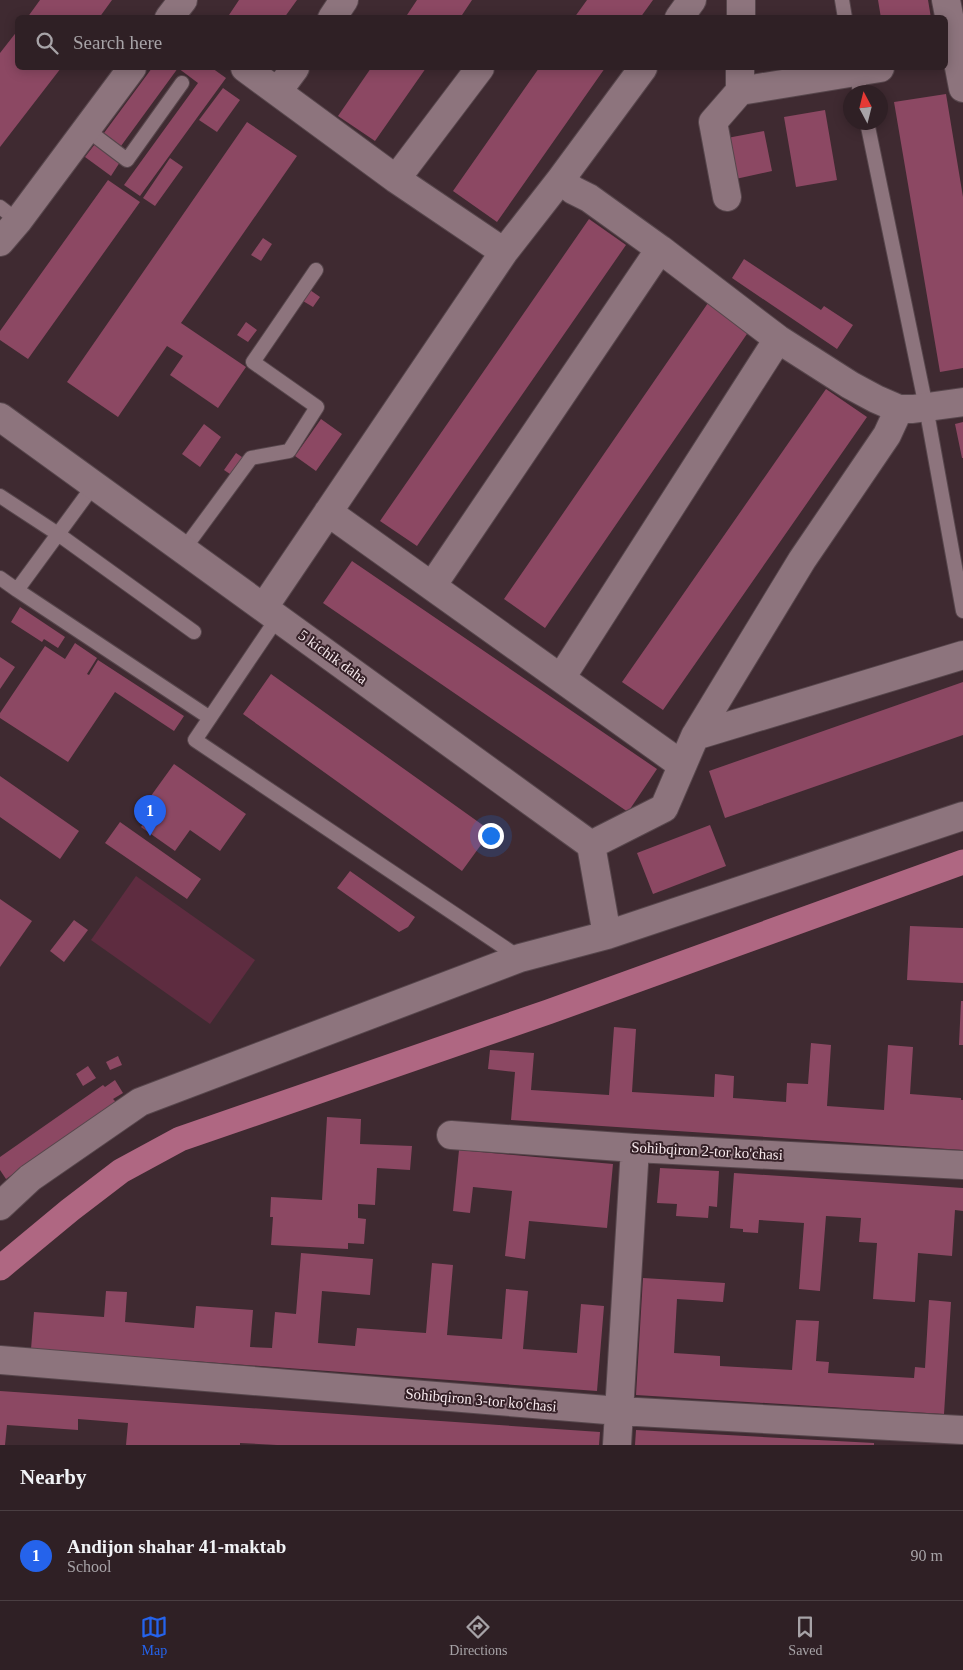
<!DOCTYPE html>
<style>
body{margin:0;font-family:Georgia,serif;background:#37282d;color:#f1f3f6}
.compass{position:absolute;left:843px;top:85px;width:45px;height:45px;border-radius:50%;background:#2f2025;box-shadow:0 2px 12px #0003;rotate:353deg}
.you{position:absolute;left:490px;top:835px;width:18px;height:18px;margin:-12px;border:4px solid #fff;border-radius:50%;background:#1a73e8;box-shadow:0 0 0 8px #1a73e833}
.badge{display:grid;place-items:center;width:32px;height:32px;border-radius:50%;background:#2563eb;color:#fff;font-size:16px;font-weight:700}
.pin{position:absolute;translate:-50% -41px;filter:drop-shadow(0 1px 2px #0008)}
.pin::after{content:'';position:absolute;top:26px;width:18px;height:15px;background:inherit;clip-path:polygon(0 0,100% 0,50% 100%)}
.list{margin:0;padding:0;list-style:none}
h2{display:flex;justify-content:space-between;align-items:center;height:65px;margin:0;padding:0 20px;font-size:21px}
h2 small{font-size:16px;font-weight:400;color:#a7a3a7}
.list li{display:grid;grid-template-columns:32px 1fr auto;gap:15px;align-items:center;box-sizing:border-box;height:90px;padding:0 20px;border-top:1px solid #4a3e42}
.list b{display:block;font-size:19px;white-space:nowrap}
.list p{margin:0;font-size:16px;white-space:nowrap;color:#a7a3a7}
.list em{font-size:16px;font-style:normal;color:#a7a3a7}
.icon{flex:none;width:28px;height:28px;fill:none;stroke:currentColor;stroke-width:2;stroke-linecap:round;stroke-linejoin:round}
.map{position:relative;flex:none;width:963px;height:1445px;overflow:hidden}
.search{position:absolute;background:#2f2025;box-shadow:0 2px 12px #0003;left:15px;right:15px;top:15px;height:55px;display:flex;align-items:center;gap:12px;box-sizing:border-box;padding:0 18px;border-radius:8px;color:#a7a3a7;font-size:19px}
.sheet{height:155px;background:#2f2025}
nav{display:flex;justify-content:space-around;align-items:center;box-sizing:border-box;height:70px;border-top:1px solid #4a3e42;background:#2f2025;font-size:14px;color:#a7a3a7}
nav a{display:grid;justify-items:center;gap:2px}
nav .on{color:#2563eb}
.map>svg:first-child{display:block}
.green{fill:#5e2c40}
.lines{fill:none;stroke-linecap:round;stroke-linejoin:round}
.canal{stroke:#af6782;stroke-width:25}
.building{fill:#8c4863}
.service-casing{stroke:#57464c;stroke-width:16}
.minor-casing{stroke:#57464c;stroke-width:30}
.service{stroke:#8d747d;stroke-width:14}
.minor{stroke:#8d747d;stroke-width:28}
.labels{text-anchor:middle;stroke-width:4;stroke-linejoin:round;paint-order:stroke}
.street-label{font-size:15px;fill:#f7e9ed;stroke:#352027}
</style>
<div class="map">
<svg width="963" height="1445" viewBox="0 0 963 1445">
<rect width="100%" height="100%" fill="#3f2a31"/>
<path class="green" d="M136,876L255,960L210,1024L91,940Z"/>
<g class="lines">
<path class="canal" d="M0,1268L70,1210L121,1171L180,1139L548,1012L963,862"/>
</g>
<path class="building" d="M40,0H112L99,18H27Z
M239,0H297L284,18H227Z
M417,0H472L460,18H405Z
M587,0H653L640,18H574Z
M878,0H928L931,18H881Z
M18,30V68H61L0,147V53Z
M152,68H212L226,78L140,196L124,185L198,83L178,68L121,146L104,133Z
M371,68H426L375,141L338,116Z
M539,68H605L497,222L453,191Z
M223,88L240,100L217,132L199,120Z
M946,94L963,197V368L940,372L894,102Z
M825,110L837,180L796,187L784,117Z
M247,122L297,156L181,323L246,367L218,408L170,375L183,356L167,346L118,417L67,382Z
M764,131L772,171L731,180L722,139Z
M95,144L120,162L111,176L85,157Z
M170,158L183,167L155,206L143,198Z
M108,180L140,202L28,359L0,340V331Z
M589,219L626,245L417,546L380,521Z
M263,238L272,244L261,261L251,255Z
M744,259L821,310L824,306L853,325L837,349L732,278Z
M310,290L320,297L313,307L303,301Z
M708,303L749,331L545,628L504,599Z
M246,322L257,330L248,342L237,335Z
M826,389L867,417L663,710L622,682Z
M321,419L342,434L316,471L295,456Z
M963,422V458H962L955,424Z
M204,424L221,437L200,467L182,454Z
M236,453L245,459L233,476L224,470Z
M352,561L657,769L628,812L323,603Z
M20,607L65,637L58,648L44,639L42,642L11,622Z
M75,643L97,658L87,674L89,675L98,660L184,716L174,731L115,692L68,762L0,718V713L45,646L65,659Z
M0,657L15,667L0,689Z
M271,674L491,831L462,871L243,714Z
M963,682V735L725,818L709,771Z
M174,764L246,814L220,851L190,830L175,851L141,827L156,806L148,800Z
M0,776L79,831L60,859L0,817Z
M120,822L201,879L187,899L105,843Z
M710,825L726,866L653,894L637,853Z
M350,871L415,917L408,927L399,932L337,888Z
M0,899L32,921L0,967Z
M74,920L88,930L64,962L50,951Z
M910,926L963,928V983L907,980Z
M961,1001H963V1045H959Z
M614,1027L636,1029L632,1092L714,1097L715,1074L734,1076L733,1098L786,1102L787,1083L808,1084L811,1043L831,1045L827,1106L884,1110L888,1045L913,1047L910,1094L961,1098V1100H963V1150L511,1120L515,1072L488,1069L490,1050L534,1053L531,1090L609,1095Z
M118,1056L122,1065L110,1070L106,1062Z
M88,1066L96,1078L83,1086L76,1074Z
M115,1080L123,1093L113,1099L116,1102L6,1179L0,1170V1157L103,1085L105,1087Z
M327,1117L361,1119L360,1144L412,1146L410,1170L377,1168L375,1205L358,1204V1218L366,1219L364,1244L348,1243V1249L271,1245L273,1217H270L271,1197L322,1200Z
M459,1150L613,1164L607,1228L529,1221L525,1259L505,1256L512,1191L473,1187L470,1213L453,1211Z
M660,1168L719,1171L717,1207L709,1206L708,1218L676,1216L677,1204L657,1203Z
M734,1173L963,1188V1211L955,1210L952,1256L918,1253L915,1302L873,1299L877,1243L859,1242L861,1218L826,1216L820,1291L799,1289L804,1223L759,1220L758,1233L743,1232V1229L730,1228Z
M301,1253L373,1259L370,1295L322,1291L318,1343L355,1346L357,1328L426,1333L432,1263L453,1265L447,1335L502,1339L506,1289L528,1291L523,1349L577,1353L581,1304L604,1306L597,1391L31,1349L34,1312L104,1317L106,1291L127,1292L125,1322L194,1328L196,1306L253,1310L250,1347L272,1348L275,1312L296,1314Z
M643,1278L725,1283L723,1302L677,1299L674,1353L720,1356V1366L792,1370L796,1320L819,1321L816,1361L829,1362L828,1373L914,1378L915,1367L925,1368L929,1300L951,1302L944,1414L636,1395Z
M0,1391L600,1432L599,1445H277L240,1443V1445H126L128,1423L78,1419V1430L7,1425L5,1445H0Z
M636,1430L874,1443V1445H635Z"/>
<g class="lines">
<defs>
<path id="service" d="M842,0L845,18
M856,69L860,92
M867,122L926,407L963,611
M86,129L127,160L182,83
M0,207L18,221
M0,496L58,534L194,632
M184,549L251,458L289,451L317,407L253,362L316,270
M0,578L17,590L94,485
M17,590L210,718
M278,617L195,740L520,958"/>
<path id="minor" d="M946,0L963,88
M169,18L183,0
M332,18L344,0
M679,18L692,0
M741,18V0
M245,68L396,179L504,252L561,179L573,190L589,198L660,249L778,339L850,385L876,399L899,409H913L963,402
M278,91L295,68
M740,91L880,68
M396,179L480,68
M561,179L643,68
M727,197L713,122L740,91V68
M0,242L18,221L132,68
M0,417L591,845L607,935
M328,512L682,765
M432,586L660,249
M264,607L504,252
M561,678L778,339
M695,736L802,560L887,435L899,409
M591,845L664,808L695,736L963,655
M451,1135L635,1148L963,1165
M0,1206L30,1178L140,1102L520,958L607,935L963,816
M0,1360L619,1411L963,1430
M617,1445L635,1148"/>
</defs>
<use href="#service" class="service-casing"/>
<use href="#minor" class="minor-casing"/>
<use href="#service" class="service"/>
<use href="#minor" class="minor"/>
</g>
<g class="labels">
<g class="street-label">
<text transform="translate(333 657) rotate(36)" y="5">5 kichik daha</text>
<text transform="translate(707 1151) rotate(3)" y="5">Sohibqiron 2-tor ko'chasi</text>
<text transform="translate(481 1400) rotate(5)" y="5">Sohibqiron 3-tor ko'chasi</text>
</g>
</g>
</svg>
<svg class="compass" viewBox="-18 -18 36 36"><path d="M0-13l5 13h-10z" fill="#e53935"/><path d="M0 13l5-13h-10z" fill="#a7a3a7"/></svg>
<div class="you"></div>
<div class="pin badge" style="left:150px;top:836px">1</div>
<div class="search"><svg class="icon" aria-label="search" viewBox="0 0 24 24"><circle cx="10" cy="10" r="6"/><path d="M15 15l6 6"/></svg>Search here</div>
</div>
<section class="sheet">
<h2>Nearby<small></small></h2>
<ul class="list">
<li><span class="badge">1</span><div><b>Andijon shahar 41-maktab</b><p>School</p></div><em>90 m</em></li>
</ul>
</section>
<nav>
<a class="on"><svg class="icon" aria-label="map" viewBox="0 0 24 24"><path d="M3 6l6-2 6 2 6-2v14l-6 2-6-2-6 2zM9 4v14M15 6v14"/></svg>Map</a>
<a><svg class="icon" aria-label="directions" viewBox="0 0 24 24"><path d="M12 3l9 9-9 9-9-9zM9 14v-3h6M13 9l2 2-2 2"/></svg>Directions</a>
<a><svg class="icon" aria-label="saved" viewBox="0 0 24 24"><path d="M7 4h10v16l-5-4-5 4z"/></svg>Saved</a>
</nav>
